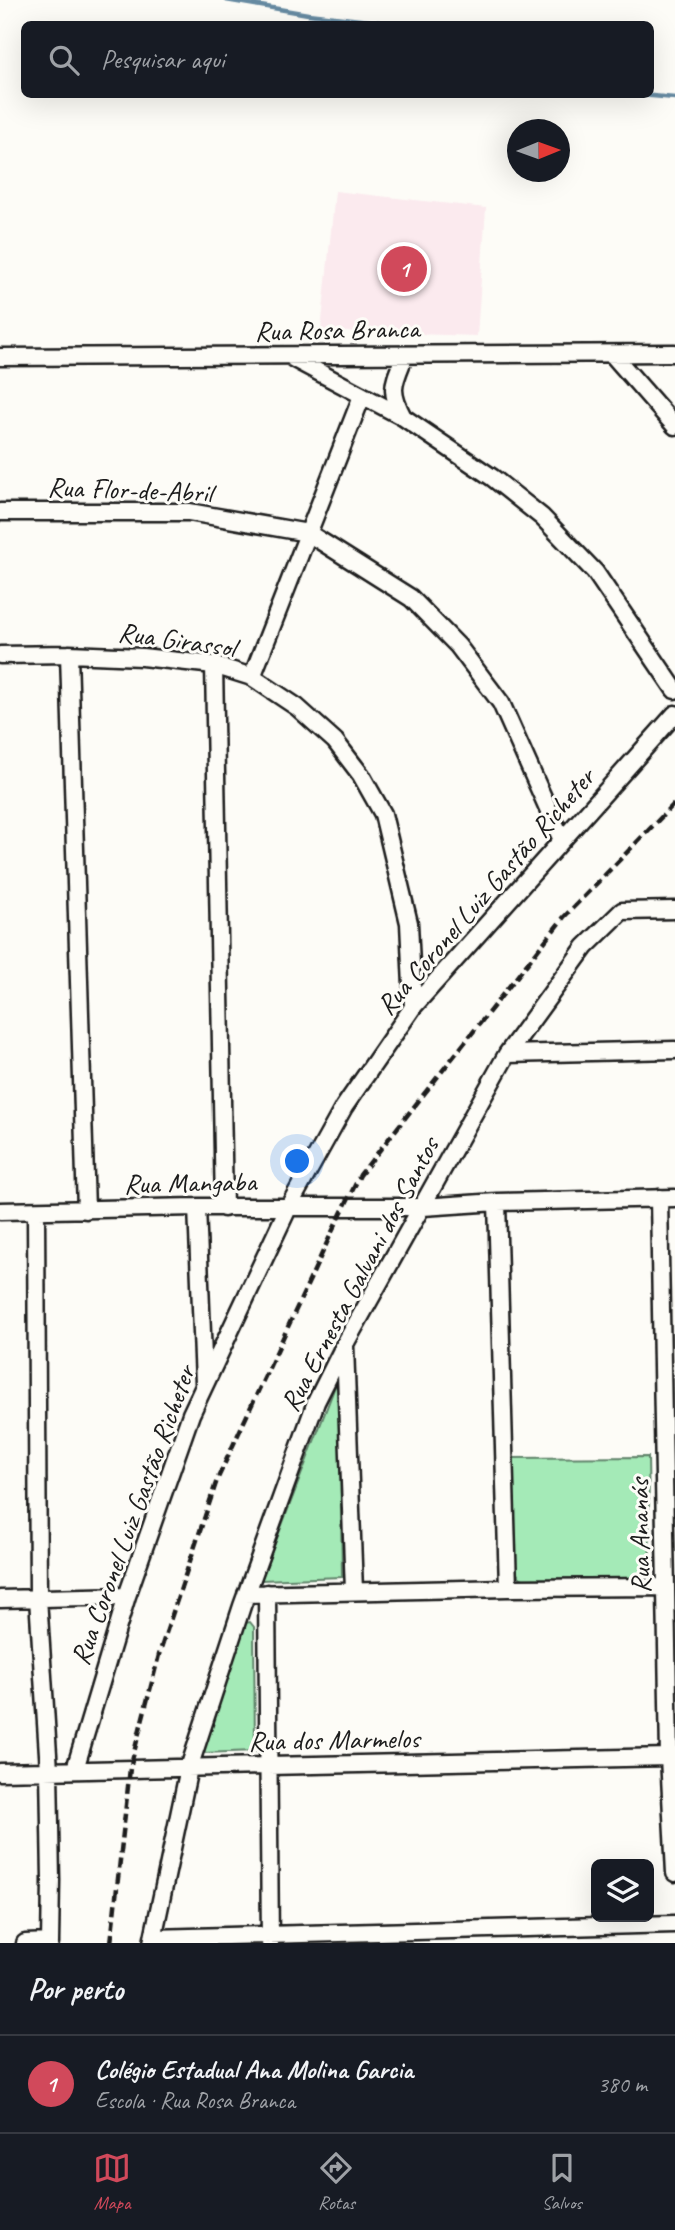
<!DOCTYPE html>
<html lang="pt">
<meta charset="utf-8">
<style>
body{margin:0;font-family:Caveat,sans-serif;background:#20242c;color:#f1f3f6}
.controls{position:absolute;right:21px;bottom:21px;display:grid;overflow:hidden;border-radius:10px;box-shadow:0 7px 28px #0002}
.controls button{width:63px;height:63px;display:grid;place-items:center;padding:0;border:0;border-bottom:2px solid #363941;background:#171b24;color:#f1f3f6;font:35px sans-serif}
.compass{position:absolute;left:507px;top:119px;width:63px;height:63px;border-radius:50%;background:#171b24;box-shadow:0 7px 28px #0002;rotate:89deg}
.you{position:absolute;left:298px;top:1162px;width:24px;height:24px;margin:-18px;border:5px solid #fff;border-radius:50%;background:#1a73e8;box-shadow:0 0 0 10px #1a73e833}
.badge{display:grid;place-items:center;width:46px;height:46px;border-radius:50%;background:#d1495b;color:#fff;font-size:23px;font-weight:700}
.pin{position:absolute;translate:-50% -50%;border:4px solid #fff;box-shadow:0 2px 7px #0006}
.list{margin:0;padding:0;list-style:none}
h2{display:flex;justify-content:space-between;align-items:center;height:91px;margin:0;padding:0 28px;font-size:30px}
h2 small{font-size:23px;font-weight:400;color:#9ea1a6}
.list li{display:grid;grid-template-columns:46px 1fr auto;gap:21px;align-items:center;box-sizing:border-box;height:98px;padding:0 28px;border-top:2px solid #363941}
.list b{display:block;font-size:26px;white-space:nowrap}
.list p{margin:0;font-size:23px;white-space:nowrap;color:#9ea1a6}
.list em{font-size:23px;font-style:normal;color:#9ea1a6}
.icon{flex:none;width:38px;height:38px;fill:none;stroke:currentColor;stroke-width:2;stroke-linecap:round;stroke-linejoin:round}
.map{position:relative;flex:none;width:675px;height:1943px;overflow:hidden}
.search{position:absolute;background:#171b24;box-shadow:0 7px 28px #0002;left:21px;right:21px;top:21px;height:77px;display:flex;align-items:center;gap:18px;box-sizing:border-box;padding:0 24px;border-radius:10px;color:#9ea1a6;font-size:26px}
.sheet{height:189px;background:#171b24}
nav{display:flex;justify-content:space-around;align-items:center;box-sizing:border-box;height:98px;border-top:2px solid #363941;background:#171b24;font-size:19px;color:#9ea1a6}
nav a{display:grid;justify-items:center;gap:4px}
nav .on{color:#d1495b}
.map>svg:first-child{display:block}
.built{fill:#fbeaee}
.green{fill:#a4eab7;stroke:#60836a;stroke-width:2}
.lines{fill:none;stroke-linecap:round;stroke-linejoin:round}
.stream{stroke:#668aa1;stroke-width:4.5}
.minor-casing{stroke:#1c1c1c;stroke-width:21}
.minor{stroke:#fdfcf7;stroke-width:16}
.rail{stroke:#1c1c1c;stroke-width:4.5;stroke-dasharray:10 5;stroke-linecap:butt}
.labels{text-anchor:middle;stroke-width:6;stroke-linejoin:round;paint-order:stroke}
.street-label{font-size:28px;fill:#1c1c1c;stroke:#fdfcf7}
</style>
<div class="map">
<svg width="675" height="1943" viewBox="0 0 675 1943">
<rect width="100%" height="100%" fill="#fdfcf7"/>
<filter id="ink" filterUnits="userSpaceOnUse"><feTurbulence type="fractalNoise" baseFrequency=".0143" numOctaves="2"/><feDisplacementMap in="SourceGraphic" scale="14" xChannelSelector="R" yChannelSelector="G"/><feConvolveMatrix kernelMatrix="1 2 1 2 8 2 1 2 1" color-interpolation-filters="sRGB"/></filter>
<g filter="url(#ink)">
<path class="built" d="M335,191L486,208L477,336L321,331Z"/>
<path class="green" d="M339,1376L342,1577L261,1580Z
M648,1457L650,1570L646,1576L637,1581L530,1580C520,1580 517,1575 513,1566L510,1458Z
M250,1622L254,1627L255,1751L203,1753L245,1623Z"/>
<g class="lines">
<path class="stream" d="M226,0L308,14L395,24
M629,94L675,98"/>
<defs>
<path id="minor" d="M612,354L675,426
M0,357C225,357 450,355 675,353
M294,359L403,417L493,478L542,517L595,572L675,690
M403,417C388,389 394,383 405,355
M0,512H189L308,533L411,598L458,646L501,703L562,840
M69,654L86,1210
M0,655L69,654L142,657L214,665L252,677L297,707L335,741L361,775L383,814L409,923L413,1007
M214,665L224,1208
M252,677L362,396
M507,1054L675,1050
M659,1198L669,1757L675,1873
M497,1202L508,1588
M197,1207L204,1383
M0,1211L197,1207H423L497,1202L675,1198
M36,1211L38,1598L49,1770L51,1880L50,1943
M345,1346L354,1591
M267,1593L270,1943
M246,1594L508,1588L666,1587
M0,1599L127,1596
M75,1769L127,1596L191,1414L289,1206L344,1107L413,1007L675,714
M0,1772L669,1757
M153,1938L675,1924
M25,1943L50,1942
M152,1943L189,1768L242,1606L316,1402L345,1344L507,1054L585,947L622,911L675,910"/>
</defs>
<use href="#minor" class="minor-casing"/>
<use href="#minor" class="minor"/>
<path class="rail" d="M111,1943L130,1768L160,1651L217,1480L331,1234L360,1175L564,917L675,803"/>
</g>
</g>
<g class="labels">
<g class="street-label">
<text transform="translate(337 329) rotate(-1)" y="10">Rua Rosa Branca</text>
<text transform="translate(130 489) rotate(2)" y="10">Rua Flor-de-Abril</text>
<text transform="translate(177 639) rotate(8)" y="10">Rua Girassol</text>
<text transform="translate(485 891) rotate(-49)" y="10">Rua Coronel Luiz Gastão Richeter</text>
<text transform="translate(190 1182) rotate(-1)" y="10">Rua Mangaba</text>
<text transform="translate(359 1274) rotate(-62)" y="10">Rua Ernesta Galvani dos Santos</text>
<text transform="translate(132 1515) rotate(-70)" y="10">Rua Coronel Luiz Gastão Richeter</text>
<text transform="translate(639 1536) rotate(-91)" y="10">Rua Ananás</text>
<text transform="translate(334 1739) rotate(-1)" y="10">Rua dos Marmelos</text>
</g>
</g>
</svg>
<div class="controls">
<button><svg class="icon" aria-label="layers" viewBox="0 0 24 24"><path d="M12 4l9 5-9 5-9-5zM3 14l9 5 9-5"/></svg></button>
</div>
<svg class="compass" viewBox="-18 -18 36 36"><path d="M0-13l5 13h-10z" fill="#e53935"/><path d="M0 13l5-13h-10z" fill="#9ea1a6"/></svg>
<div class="you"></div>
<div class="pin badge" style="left:404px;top:269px">1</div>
<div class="search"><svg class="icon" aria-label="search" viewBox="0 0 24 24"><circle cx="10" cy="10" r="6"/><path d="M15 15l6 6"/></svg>Pesquisar aqui</div>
</div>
<section class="sheet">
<h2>Por perto<small></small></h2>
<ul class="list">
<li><span class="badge">1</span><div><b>Colégio Estadual Ana Molina Garcia</b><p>Escola · Rua Rosa Branca</p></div><em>380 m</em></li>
</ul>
</section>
<nav>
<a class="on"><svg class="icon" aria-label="map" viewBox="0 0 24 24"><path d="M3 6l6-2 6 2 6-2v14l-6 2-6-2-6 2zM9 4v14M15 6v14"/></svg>Mapa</a>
<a><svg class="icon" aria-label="directions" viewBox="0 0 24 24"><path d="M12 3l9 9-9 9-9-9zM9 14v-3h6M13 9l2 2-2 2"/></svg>Rotas</a>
<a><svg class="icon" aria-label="saved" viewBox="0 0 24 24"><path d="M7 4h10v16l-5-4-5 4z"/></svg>Salvos</a>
</nav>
